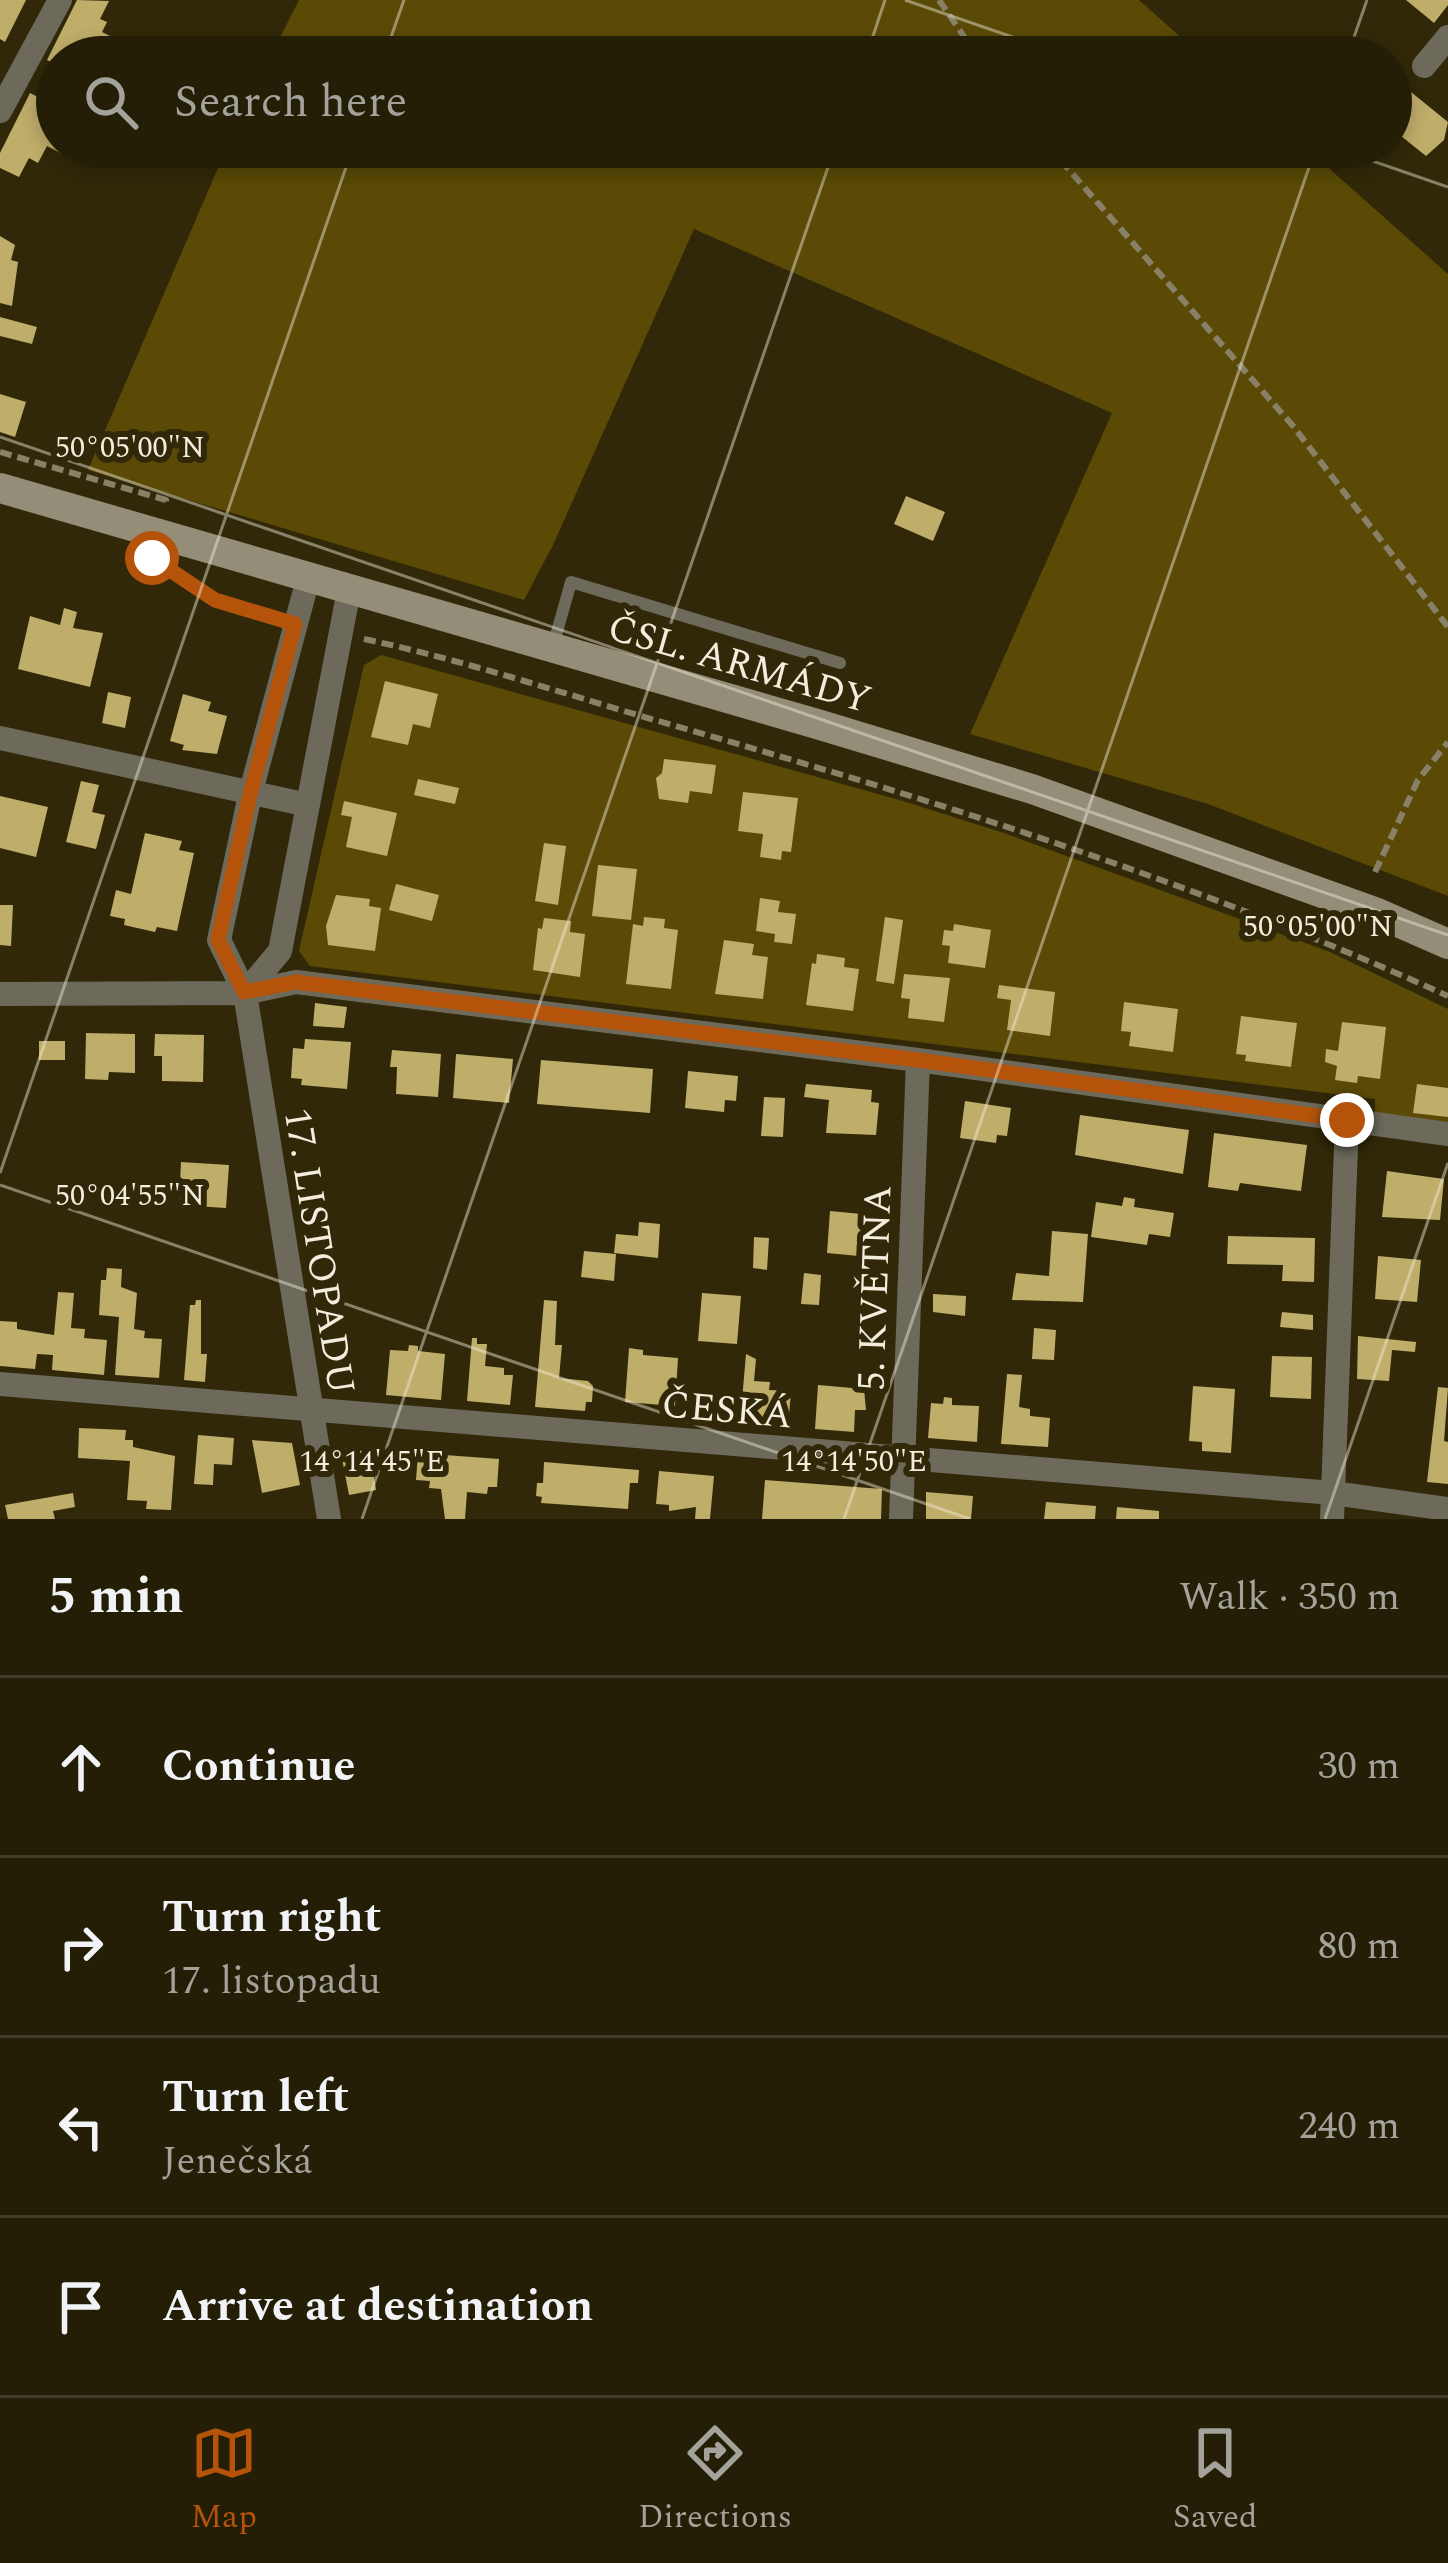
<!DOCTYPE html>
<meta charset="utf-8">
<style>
body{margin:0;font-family:Spectral,serif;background:#302b14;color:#f1f3f6}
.stop{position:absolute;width:36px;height:36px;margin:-27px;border:9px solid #b45309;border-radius:50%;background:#fff}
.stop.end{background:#b45309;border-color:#fff;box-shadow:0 3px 12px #0008}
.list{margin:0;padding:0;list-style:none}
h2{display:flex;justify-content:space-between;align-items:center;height:156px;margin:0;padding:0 48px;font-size:51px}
h2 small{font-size:39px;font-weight:400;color:#a3a29b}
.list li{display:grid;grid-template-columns:78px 1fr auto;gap:36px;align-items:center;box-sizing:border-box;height:180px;padding:0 48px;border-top:3px solid #413c28}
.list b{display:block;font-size:45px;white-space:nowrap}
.list p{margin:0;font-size:39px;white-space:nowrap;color:#a3a29b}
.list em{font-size:39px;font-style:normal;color:#a3a29b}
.icon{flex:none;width:66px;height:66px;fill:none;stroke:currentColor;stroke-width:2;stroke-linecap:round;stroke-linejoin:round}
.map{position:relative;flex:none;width:1448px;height:1519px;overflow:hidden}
.search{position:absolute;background:#241e06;box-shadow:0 6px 18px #0003;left:36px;right:36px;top:36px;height:132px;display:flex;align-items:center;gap:30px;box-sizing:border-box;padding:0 42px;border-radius:66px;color:#a3a29b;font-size:45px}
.sheet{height:876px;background:#241e06}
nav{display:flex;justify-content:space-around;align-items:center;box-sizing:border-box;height:168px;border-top:3px solid #413c28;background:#241e06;font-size:33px;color:#a3a29b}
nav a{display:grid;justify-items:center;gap:6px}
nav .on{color:#b45309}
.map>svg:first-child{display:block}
.green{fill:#5a4a06}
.building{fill:#bfad6a}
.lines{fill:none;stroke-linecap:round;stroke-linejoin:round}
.path{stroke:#888168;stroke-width:6;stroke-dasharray:12 6;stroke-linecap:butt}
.lane{stroke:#6d6a5c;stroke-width:12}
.street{stroke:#6d6a5c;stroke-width:24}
.secondary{stroke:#948e78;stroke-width:30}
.route{stroke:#b45309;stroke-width:15}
.ticks{fill:none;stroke:#f2eddc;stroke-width:3;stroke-opacity:0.45}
.labels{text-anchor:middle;stroke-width:12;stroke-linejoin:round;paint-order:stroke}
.street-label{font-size:39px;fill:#f2eddc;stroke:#302808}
.ticks-label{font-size:30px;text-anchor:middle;fill:#f2eddc;stroke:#302808;stroke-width:12;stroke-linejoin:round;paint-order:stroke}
</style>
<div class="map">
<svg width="1448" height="1519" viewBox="0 0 1448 1519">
<rect width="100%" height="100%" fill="#302808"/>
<path class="green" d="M299,0H1139L1203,57H270Z
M227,147H1305L1448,274V896L1208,804L970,734L1112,413L694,229L553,545L524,600L88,470Z
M381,655L903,801L1004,833L1330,952L1448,1009V1123L1375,1115V1099L310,966L299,951L364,665Z"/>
<path class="building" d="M0,0H26L5,42L0,39Z
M77,0L109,1L100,19L107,22L102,32L118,40L109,57L93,51L90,57H57V65L47,60Z
M1406,0H1448V5L1434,23Z
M1406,88L1448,122L1444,140L1426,156L1391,128V106Z
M30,93L56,106L46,125L56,130L52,138L57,140V147L76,150L72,159L47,146L38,163L29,158L19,177L0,168V153Z
M0,236L15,245L11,260L18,262L12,306L0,303Z
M0,317L37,327L32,344L0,336Z
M0,394L26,402L15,437L0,432Z
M906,496L945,512L933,541L894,524Z
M64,608L77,612L73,628L103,633L90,687L18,669L30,616L60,625Z
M385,681L438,694L430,728L413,724L408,745L371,737Z
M108,692L131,697L125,728L102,723Z
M183,694L211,702L208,711L227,716L217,754L182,750L184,745L170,741Z
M664,759L716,765L712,794L690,791L688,803L659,799L656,778L662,773Z
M418,779L459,788L455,804L414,795Z
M81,781L99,785L92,812L105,815L96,849L66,842Z
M743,792L798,798L791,852L782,851L781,860L760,857L763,834L738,831Z
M0,796L48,807L36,857L0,848Z
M344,801L397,813L387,856L346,847L352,817L341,815Z
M145,833L182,841L179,850L194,853L177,931L157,927L155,932L124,925L125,919L110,916L116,890L131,894Z
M544,843L566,846L558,905L535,901Z
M598,865L637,869L631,920L592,916Z
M396,884L439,895L432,921L389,910Z
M336,895L370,899L369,906L381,908L375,951L328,945L326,926Z
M760,898L780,901L778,912L796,914L792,944L774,942L775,934L756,931Z
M0,905H13L11,946L0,945Z
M644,917L665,919L664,928L678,930L671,989L626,984L633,924L643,926Z
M885,917L903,920L894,984L876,981Z
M544,918L571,921L570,932L585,934L580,977L533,970L538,928L542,929Z
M954,924L991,930L985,968L948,963L950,946L942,945L944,930L953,931Z
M724,940L754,944L752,955L768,957L763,999L715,994Z
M817,954L845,958L844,967L859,969L853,1011L806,1005L812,963L816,964Z
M904,974L950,978L944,1022L908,1018L910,999L901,998Z
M999,985L1055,992L1050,1036L1007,1030L1011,1000L997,998Z
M1124,1002L1178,1009L1173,1052L1129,1046L1131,1032L1121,1031Z
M315,1003L347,1007L344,1028L313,1026Z
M1241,1016L1297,1023L1291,1067L1245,1061L1246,1055L1236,1054Z
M1342,1022L1386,1027L1380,1079L1358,1076L1357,1083L1335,1080L1337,1066L1325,1062L1326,1049L1338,1051Z
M86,1033L135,1034V1073L109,1072L108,1080L85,1079Z
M155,1034L204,1035L203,1082L162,1081V1056H154Z
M305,1039L351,1042L347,1089L301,1085L302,1079L291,1078L293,1048L304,1049Z
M39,1041H65V1060H39Z
M392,1050L441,1054L438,1097L396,1094L397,1067H390Z
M456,1054L513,1059L509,1103L453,1098Z
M541,1060L653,1069L650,1113L537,1104Z
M688,1071L738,1076L736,1101L725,1100L724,1112L685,1108Z
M806,1084L872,1090L871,1102L879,1103L876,1135L826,1133L829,1100L804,1097Z
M1417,1084L1448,1088V1117L1413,1113Z
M764,1097L785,1098L783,1137L761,1136Z
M965,1101L1011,1108L1007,1136L997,1135L996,1143L960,1138Z
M1080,1115L1189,1130L1183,1174L1075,1155Z
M1214,1133L1307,1145L1301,1191L1240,1183L1238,1191L1208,1187Z
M181,1162L229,1165L226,1208L179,1205Z
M1387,1171L1444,1179L1440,1220L1382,1217Z
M1124,1197L1135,1199L1134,1207L1174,1213L1170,1237L1149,1234L1147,1245L1091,1237L1096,1202L1122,1206Z
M830,1211L872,1215L869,1257L827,1253Z
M639,1222L660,1224L658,1258L614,1253L616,1234L638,1236Z
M1052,1231L1088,1234L1083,1302L1012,1300L1016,1273L1049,1276Z
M1228,1236L1315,1238L1314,1282L1282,1281L1283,1265L1227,1264Z
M754,1237L769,1238L767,1270L753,1268Z
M584,1251L616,1254L614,1281L581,1277Z
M1378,1256L1421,1260L1417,1302L1375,1299Z
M107,1268L122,1269L121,1287L137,1293L134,1329L145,1331L144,1338L162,1339L159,1378L115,1375L119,1317L99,1315L101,1280H106Z
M804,1273L821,1275L819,1305L801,1304Z
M58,1292L74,1293L71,1328L85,1329L84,1338L107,1340L104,1375L52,1370L53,1355L37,1354L35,1369L0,1366V1321L17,1322V1329L54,1335Z
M702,1293L741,1296L737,1344L698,1341Z
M933,1294L966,1296L965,1316L933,1312Z
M196,1300H201V1354H207L205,1382L184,1380L190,1305H195Z
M544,1300L557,1301L555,1345H562L559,1378L588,1381L593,1386L592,1402H586L585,1411L535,1407Z
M1282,1312L1313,1315V1330L1280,1327Z
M1034,1328L1056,1330L1054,1360L1032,1359Z
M1358,1336L1416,1342L1415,1352L1392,1350L1389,1381L1357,1379Z
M472,1338H477V1344H487L485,1366L504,1368V1375H513L510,1405L467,1401Z
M409,1345L418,1346V1351L445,1354L441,1400L386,1395L390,1350L408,1351Z
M629,1348L643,1350V1355L678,1358L675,1406L625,1402Z
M746,1354L756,1359L754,1381L770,1382L769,1390L791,1391L788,1428L740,1423Z
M1272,1356L1312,1357L1311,1399L1270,1397Z
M1007,1374L1022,1375L1019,1407L1030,1409V1416L1050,1418L1048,1447L1001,1444Z
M818,1385L864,1389L866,1410H855L854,1432L815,1429Z
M1193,1386L1235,1389L1231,1453L1202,1451V1442L1189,1441Z
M1438,1387L1448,1388L1444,1441L1448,1442V1484L1427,1482Z
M944,1397L952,1398V1405L979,1406L977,1442L928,1438L931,1403L943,1404Z
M79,1428L126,1430L125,1440H133V1447L175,1456L171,1510L146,1509L147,1501L127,1500L130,1461L78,1458Z
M198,1435L234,1438L232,1465L214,1464L213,1485L194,1484Z
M252,1440L292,1443L300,1485L262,1493Z
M340,1448L370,1452L376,1490L349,1495Z
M418,1453L499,1459L497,1487H488L487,1494L467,1492L465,1519H445L441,1489L429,1488L430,1481L416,1480Z
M544,1462L639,1470L638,1483H630L628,1509L541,1503L542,1497L536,1496L537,1483H543Z
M659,1471L714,1476L710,1519H695L696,1507L669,1511V1505L656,1504Z
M765,1480L882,1489L881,1519H762Z
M926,1492L973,1496L971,1519H926Z
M73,1493L75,1507L53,1511L55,1519H8L5,1505Z
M1046,1502L1096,1506L1095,1519H1044Z
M1117,1507L1159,1511V1519H1116Z"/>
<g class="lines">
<path class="path" d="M939,0L978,57
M1049,147L1293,426L1448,627
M0,452L166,500L165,506
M174,572L215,600L270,616
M364,639C468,661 570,696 672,725C934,800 1199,883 1448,996
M1375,872L1418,780L1448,742"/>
<path class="lane" d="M553,646L571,582L840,663"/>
<path class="street" d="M1424,66L1448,37
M0,111L60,0
M308,579L250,795L219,940L245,993L329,1519
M0,738L308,805
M245,993L280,951L349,590
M0,994L245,993L296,982L918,1060L1448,1134
M0,1384L1333,1493L1448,1509
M901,1519L918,1060
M1332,1519L1347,1120"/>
<path class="secondary" d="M0,488L817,724L1032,789L1375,912L1448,944"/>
</g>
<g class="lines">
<path class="route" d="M152,558L215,600L295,624L250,795L218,940L244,992L296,982L918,1060L1347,1120"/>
</g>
<path class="ticks" d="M905,0L1071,57M384,57L404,0M866,57L885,0M1347,57L1367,0M1332,147L1448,187M0,437L1448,935M0,1173L353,147M0,1185L970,1519M362,1519L835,147M844,1519L1316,147M1325,1519L1448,1163"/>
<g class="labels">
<g class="street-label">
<text transform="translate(740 662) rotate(16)" y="14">ČSL. ARMÁDY</text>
<text transform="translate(321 1251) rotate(81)" y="14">17. LISTOPADU</text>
<text transform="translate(873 1288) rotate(-88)" y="14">5. KVĚTNA</text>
<text transform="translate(727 1408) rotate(5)" y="14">ČESKÁ</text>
</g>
</g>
<g class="ticks-label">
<text x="130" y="457">50°05'00"N</text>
<text x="1318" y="936">50°05'00"N</text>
<text x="130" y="1205">50°04'55"N</text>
<text x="372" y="1471">14°14'45"E</text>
<text x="854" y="1471">14°14'50"E</text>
</g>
</svg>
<div class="stop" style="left:152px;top:558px"></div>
<div class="stop end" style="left:1347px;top:1120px"></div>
<div class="search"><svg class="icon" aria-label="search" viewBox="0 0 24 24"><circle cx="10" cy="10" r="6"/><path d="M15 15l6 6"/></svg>Search here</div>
</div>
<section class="sheet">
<h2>5 min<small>Walk · 350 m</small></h2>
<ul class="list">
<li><svg class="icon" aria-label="ahead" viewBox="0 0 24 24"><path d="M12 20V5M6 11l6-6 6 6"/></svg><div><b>Continue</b></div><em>30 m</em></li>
<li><svg class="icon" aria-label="right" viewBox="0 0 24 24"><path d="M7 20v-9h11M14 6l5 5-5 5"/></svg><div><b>Turn right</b><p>17. listopadu</p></div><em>80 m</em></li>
<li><svg class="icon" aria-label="left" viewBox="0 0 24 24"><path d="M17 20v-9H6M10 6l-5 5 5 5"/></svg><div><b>Turn left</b><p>Jenečská</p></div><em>240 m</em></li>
<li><svg class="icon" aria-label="arrive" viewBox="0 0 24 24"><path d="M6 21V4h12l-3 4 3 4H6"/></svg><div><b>Arrive at destination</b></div></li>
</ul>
</section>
<nav>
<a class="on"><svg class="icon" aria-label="map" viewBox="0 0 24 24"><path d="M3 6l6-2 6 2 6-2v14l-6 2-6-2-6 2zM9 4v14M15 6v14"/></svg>Map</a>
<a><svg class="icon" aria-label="directions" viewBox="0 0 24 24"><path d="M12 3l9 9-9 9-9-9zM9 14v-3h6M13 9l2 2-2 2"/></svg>Directions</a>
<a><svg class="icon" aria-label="saved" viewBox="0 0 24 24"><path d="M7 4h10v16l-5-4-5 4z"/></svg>Saved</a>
</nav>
